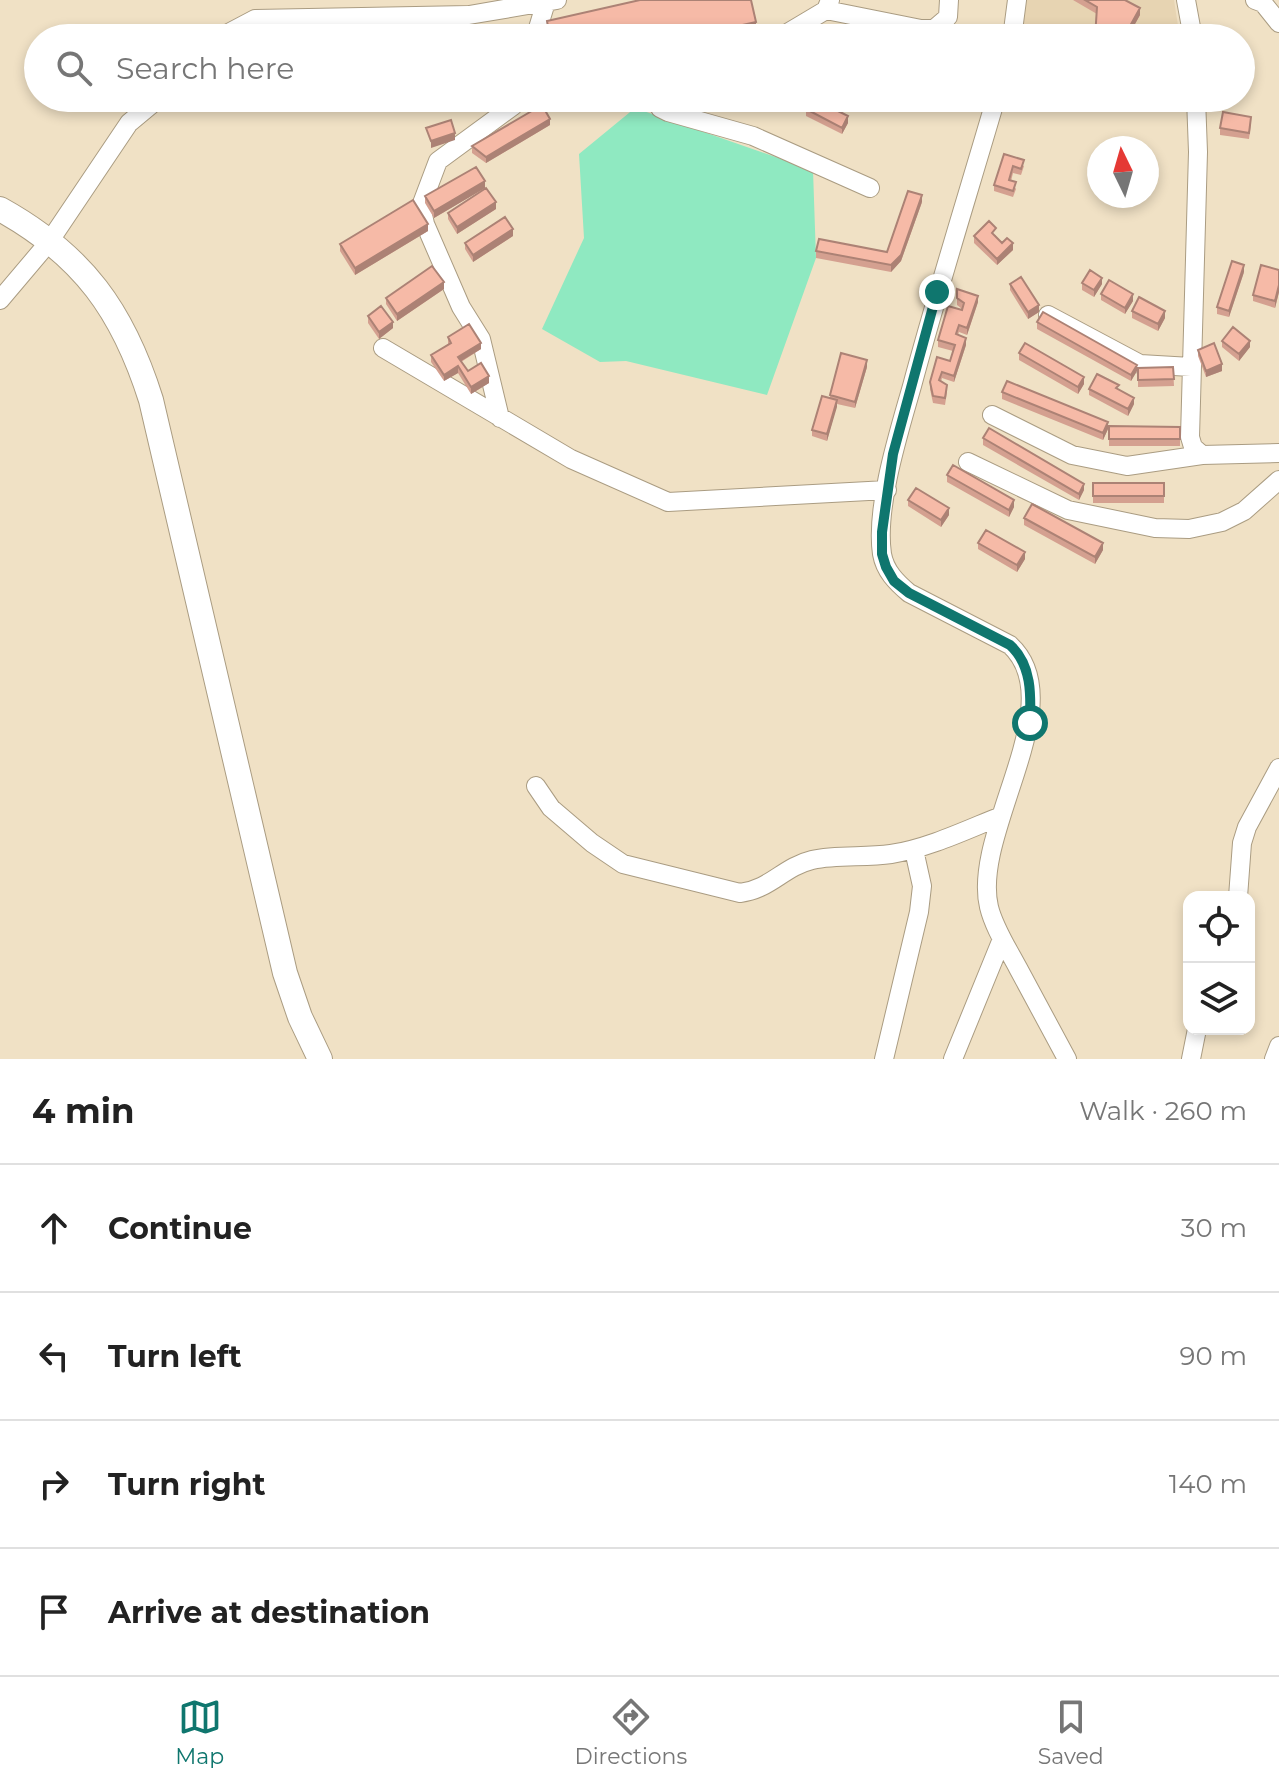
<!DOCTYPE html>
<meta charset="utf-8">
<style>
body{margin:0;font-family:Montserrat,sans-serif;background:#f6f6f6;color:#222}
.controls{position:absolute;right:24px;bottom:24px;display:grid;overflow:hidden;border-radius:16px;box-shadow:0 4px 12px #0003}
.controls button{width:72px;height:72px;display:grid;place-items:center;padding:0;border:0;border-bottom:2px solid #e0e0e0;background:#fff;color:#222;font:40px sans-serif}
.compass{position:absolute;left:1087px;top:136px;width:72px;height:72px;border-radius:50%;background:#fff;box-shadow:0 4px 12px #0003;rotate:355deg}
.stop{position:absolute;width:24px;height:24px;margin:-18px;border:6px solid #0f766e;border-radius:50%;background:#fff}
.stop.end{background:#0f766e;border-color:#fff;box-shadow:0 2px 8px #0008}
.list{margin:0;padding:0;list-style:none}
h2{display:flex;justify-content:space-between;align-items:center;height:104px;margin:0;padding:0 32px;font-size:34px}
h2 small{font-size:26px;font-weight:400;color:#767676}
.list li{display:grid;grid-template-columns:52px 1fr auto;gap:24px;align-items:center;box-sizing:border-box;height:128px;padding:0 32px;border-top:2px solid #e0e0e0}
.list b{display:block;font-size:30px;white-space:nowrap}
.list em{font-size:26px;font-style:normal;color:#767676}
.icon{flex:none;width:44px;height:44px;fill:none;stroke:currentColor;stroke-width:2;stroke-linecap:round;stroke-linejoin:round}
.map{position:relative;flex:none;width:1279px;height:1059px;overflow:hidden}
.search{position:absolute;background:#fff;box-shadow:0 4px 12px #0003;left:24px;right:24px;top:24px;height:88px;display:flex;align-items:center;gap:20px;box-sizing:border-box;padding:0 28px;border-radius:44px;color:#767676;font-size:30px}
.sheet{height:616px;background:#fff}
nav{display:flex;justify-content:space-around;align-items:center;box-sizing:border-box;height:112px;border-top:2px solid #e0e0e0;background:#fff;font-size:22px;color:#767676}
nav a{display:grid;justify-items:center;gap:4px}
nav .on{color:#0f766e}
.map>svg:first-child{display:block}
.built{fill:#e7d4b2}
.green{fill:#8fe9c1}
.lines{fill:none;stroke-linecap:round;stroke-linejoin:round}
.minor-casing{stroke:#aa9c82;stroke-width:20}
.major-casing{stroke:#aa9c82;stroke-width:26}
.minor{stroke:#fff;stroke-width:18}
.major{stroke:#fff;stroke-width:24}
.wall{fill:#d4a090}
.shaded-wall{fill:#ac8275}
.building{fill:#f6baa7;stroke:#ac8275;stroke-width:2}
.route{stroke:#0f766e;stroke-width:10}
</style>
<div class="map">
<svg width="1279" height="1059" viewBox="0 0 1279 1059">
<rect width="100%" height="100%" fill="#f0e1c5"/>
<path class="built" d="M1017,0H1174L1180,38H1012Z"/>
<path class="green" d="M635,108L813,170L816,258L767,395L626,361L600,362L542,329L584,238L579,154Z"/>
<g class="lines">
<defs>
<path id="minor" d="M1186,0L1193,38
M1255,0L1263,3L1279,23
M826,10L921,29H934L948,17L949,0
M219,38L255,19L469,15L557,0
M535,38L546,2
M779,38L826,10L830,0
M1012,38L1017,0
M656,98L660,108L668,112L753,136L870,188
M996,98C968,194 938,289 912,386C899,432 875,507 882,554C885,571 896,582 909,593L1010,645C1073,703 971,832 989,907C994,928 1008,949 1018,968C1034,998 1051,1029 1067,1059
M1196,98L1198,152L1190,437L1193,447L1202,455L1279,453
M0,300L49,242L129,123L159,98
M1048,315L1140,364L1191,367
M383,348L571,459L668,502L887,490
M992,415L1072,455L1127,466L1202,455
M500,418L481,339L461,307L425,224L421,206L438,161L513,106L516,98
M968,462L1068,510L1155,528L1189,529L1222,522L1244,511L1279,480
M536,786L551,808L592,843L623,864L740,893C771,889 783,867 812,860C837,854 865,858 891,854C929,848 966,830 1001,816
M1238,897L1242,843L1247,827L1279,768
M884,1059L919,912L922,886L914,850
M953,1059L1002,939
M1191,1059L1197,1029
M1274,1059L1279,1046"/>
<path id="major" d="M0,209C83,255 123,311 151,400L285,973L300,1017L320,1059"/>
</defs>
<use href="#minor" class="minor-casing"/>
<use href="#major" class="major-casing"/>
<use href="#minor" class="minor"/>
<use href="#major" class="major"/>
</g>
<path class="wall" d="M1073,0H1125L1140,15L1130,33L1120,32L1119,38H1095L1097,14Z
M806,109L848,123L842,134L806,116Z
M1251,124L1249,139L1220,135V128Z
M550,125L486,163L472,153V146Z
M1004,154L1024,166L1021,175L1013,173L1011,181L1016,189L1013,197L994,191V185Z
M485,188L434,218L425,203V196Z
M922,202L901,261L891,272L816,258V251L887,252Z
M496,209L457,234L448,219V213Z
M428,231L355,275L340,251V244Z
M996,235V236L1002,243L1013,250L997,265L974,243V236Z
M513,236L473,262L465,249V243Z
M1279,270V292L1275,308L1253,301V295Z
M1244,272L1229,317L1217,314V307Z
M1082,283L1102,284L1094,297L1082,290Z
M1010,284L1039,312L1028,319L1010,290Z
M444,289L397,321L386,304V298Z
M957,289L978,302L967,335L959,332L958,335L966,345L954,382L942,378L941,382L947,392L945,405L933,403L930,389V382L950,361L953,351L938,347V340L962,310V309L957,305Z
M1101,294L1133,301L1125,314L1101,300Z
M1132,311L1165,318L1158,331L1132,318Z
M368,316L393,328L379,339L368,323Z
M1037,322L1137,371L1131,381L1037,329Z
M448,337L481,349L461,362L468,371L489,383L471,394L458,373L444,381L431,362V355L448,344Z
M1222,341L1250,347L1239,361L1222,347Z
M1198,350L1222,371L1206,377L1198,356Z
M1019,353L1084,384L1078,394L1019,360Z
M867,367L855,408L837,404L827,441L812,436V430L830,398V395Z
M1173,367L1174,386L1138,387V368Z
M1089,389L1134,404L1128,416L1089,395Z
M1002,392L1108,429L1103,440L1002,399Z
M1109,426L1180,427V446H1109Z
M983,438L1084,490L1079,500L983,445Z
M947,475L1014,507L1009,517L947,482Z
M1093,483H1164V503H1093Z
M908,500L949,515L941,527L908,506Z
M1024,518L1103,550L1095,564L1024,525Z
M978,543L1025,559L1017,572L978,549Z"/>
<path class="shaded-wall" d="M1140,8V15L1130,33V26Z
M756,22V28L713,38H684Z
M637,28V35L624,38H595Z
M397,98H413L397,103Z
M848,116V123L842,134V128Z
M550,119V125L486,163V157Z
M455,133V140L431,148V141Z
M485,181V188L434,218V211Z
M922,195V202L901,261L891,272V265Z
M496,202V209L457,234V227Z
M428,224V231L355,275V268Z
M513,229V236L473,262V255Z
M1013,243V250L997,265V259Z
M1244,265V272L1229,317V311Z
M1102,278V284L1094,297V290Z
M444,282V289L397,321V314Z
M1279,285V292L1275,308V301Z
M1133,294V301L1125,314V308Z
M978,296V302L967,335V328Z
M1039,305V312L1028,319V312Z
M1165,311V318L1158,331V324Z
M393,322V328L379,339V332Z
M966,338V345L954,382V376Z
M1250,341V347L1239,361V354Z
M481,343V349L458,363V357Z
M867,360V367L855,408V402Z
M1222,364V371L1206,377V371Z
M1137,365V371L1131,381V375Z
M458,366V373L444,381V375Z
M489,376V383L471,394V387Z
M1084,377V384L1078,394V387Z
M1134,398V404L1128,416V409Z
M837,400V407L827,441V434Z
M1108,422V429L1103,440V433Z
M1084,484V490L1079,500V494Z
M1014,500V507L1009,517V510Z
M949,508V515L941,527V520Z
M1103,543V550L1095,564V557Z
M1025,552V559L1017,572V565Z"/>
<path class="building" d="M640,0H751L756,22L684,38H639L637,28L595,38H550L547,21Z
M1085,0H1125L1140,8L1130,26L1120,25L1119,38H1095L1097,7Z
M503,26L506,38H454Z
M384,30L385,38H350V33Z
M1126,36L1142,38H1126Z
M812,98L848,116L842,128L806,109Z
M542,105L550,119L486,157L472,146Z
M1223,112L1251,117L1249,133L1220,128Z
M451,120L455,133L431,141L426,128Z
M1004,154L1024,160L1021,169L1013,166L1009,180L1016,182L1013,191L994,185Z
M476,167L485,181L434,211L425,196Z
M486,188L496,202L457,227L448,213Z
M908,191L922,195L901,255L891,265L816,251L819,239L887,252Z
M413,200L428,224L355,268L340,244Z
M505,217L513,229L473,255L465,243Z
M989,221L996,228L992,233L1002,243L1007,238L1013,243L997,259L974,236Z
M1232,261L1244,265L1229,311L1217,307Z
M1261,265L1279,270V285L1275,301L1253,295Z
M432,266L444,282L397,314L386,298Z
M1090,270L1102,278L1094,290L1082,283Z
M1021,277L1039,305L1028,312L1010,284Z
M1109,280L1133,294L1125,308L1101,294Z
M957,289L978,296L967,328L959,325L956,334L966,338L954,376L942,372L939,380L947,385L945,398L933,396L930,382L937,357L950,361L955,345L938,340L948,306L962,310L964,303L957,298Z
M1139,297L1165,311L1158,324L1132,311Z
M381,306L393,322L379,332L368,316Z
M1043,312L1137,365L1131,375L1037,322Z
M469,324L481,343L458,357L468,371L481,363L489,376L471,387L458,366L444,375L431,355L451,343L448,337Z
M1233,327L1250,341L1239,354L1222,341Z
M1025,343L1084,377L1078,387L1019,353Z
M1214,343L1222,364L1206,371L1198,350Z
M841,353L867,360L855,402L830,395Z
M1173,367L1174,379L1138,380V368Z
M1097,374L1119,385L1116,388L1134,398L1128,409L1089,389Z
M1007,381L1108,422L1103,433L1002,392Z
M822,396L837,400L827,434L812,430Z
M1109,426L1180,427V439H1109Z
M989,428L1084,484L1079,494L983,438Z
M953,465L1014,500L1009,510L947,475Z
M1093,483H1164V496H1093Z
M916,488L949,508L941,520L908,500Z
M1032,504L1103,543L1095,557L1024,518Z
M986,530L1025,552L1017,565L978,543Z"/>
<g class="lines">
<path class="route" d="M937,292L893,454L882,532V554L886,567L894,581L909,593L1010,645C1032,665 1031,695 1030,723"/>
</g>
</svg>
<div class="controls">
<button><svg class="icon" aria-label="locate" viewBox="0 0 24 24"><circle cx="12" cy="12" r="6"/><path d="M12 2v4M12 18v4M2 12h4M18 12h4"/></svg></button>
<button><svg class="icon" aria-label="layers" viewBox="0 0 24 24"><path d="M12 4l9 5-9 5-9-5zM3 14l9 5 9-5"/></svg></button>
</div>
<svg class="compass" viewBox="-18 -18 36 36"><path d="M0-13l5 13h-10z" fill="#e53935"/><path d="M0 13l5-13h-10z" fill="#767676"/></svg>
<div class="stop" style="left:1030px;top:723px"></div>
<div class="stop end" style="left:937px;top:292px"></div>
<div class="search"><svg class="icon" aria-label="search" viewBox="0 0 24 24"><circle cx="10" cy="10" r="6"/><path d="M15 15l6 6"/></svg>Search here</div>
</div>
<section class="sheet">
<h2>4 min<small>Walk · 260 m</small></h2>
<ul class="list">
<li><svg class="icon" aria-label="ahead" viewBox="0 0 24 24"><path d="M12 20V5M6 11l6-6 6 6"/></svg><div><b>Continue</b></div><em>30 m</em></li>
<li><svg class="icon" aria-label="left" viewBox="0 0 24 24"><path d="M17 20v-9H6M10 6l-5 5 5 5"/></svg><div><b>Turn left</b></div><em>90 m</em></li>
<li><svg class="icon" aria-label="right" viewBox="0 0 24 24"><path d="M7 20v-9h11M14 6l5 5-5 5"/></svg><div><b>Turn right</b></div><em>140 m</em></li>
<li><svg class="icon" aria-label="arrive" viewBox="0 0 24 24"><path d="M6 21V4h12l-3 4 3 4H6"/></svg><div><b>Arrive at destination</b></div></li>
</ul>
</section>
<nav>
<a class="on"><svg class="icon" aria-label="map" viewBox="0 0 24 24"><path d="M3 6l6-2 6 2 6-2v14l-6 2-6-2-6 2zM9 4v14M15 6v14"/></svg>Map</a>
<a><svg class="icon" aria-label="directions" viewBox="0 0 24 24"><path d="M12 3l9 9-9 9-9-9zM9 14v-3h6M13 9l2 2-2 2"/></svg>Directions</a>
<a><svg class="icon" aria-label="saved" viewBox="0 0 24 24"><path d="M7 4h10v16l-5-4-5 4z"/></svg>Saved</a>
</nav>
